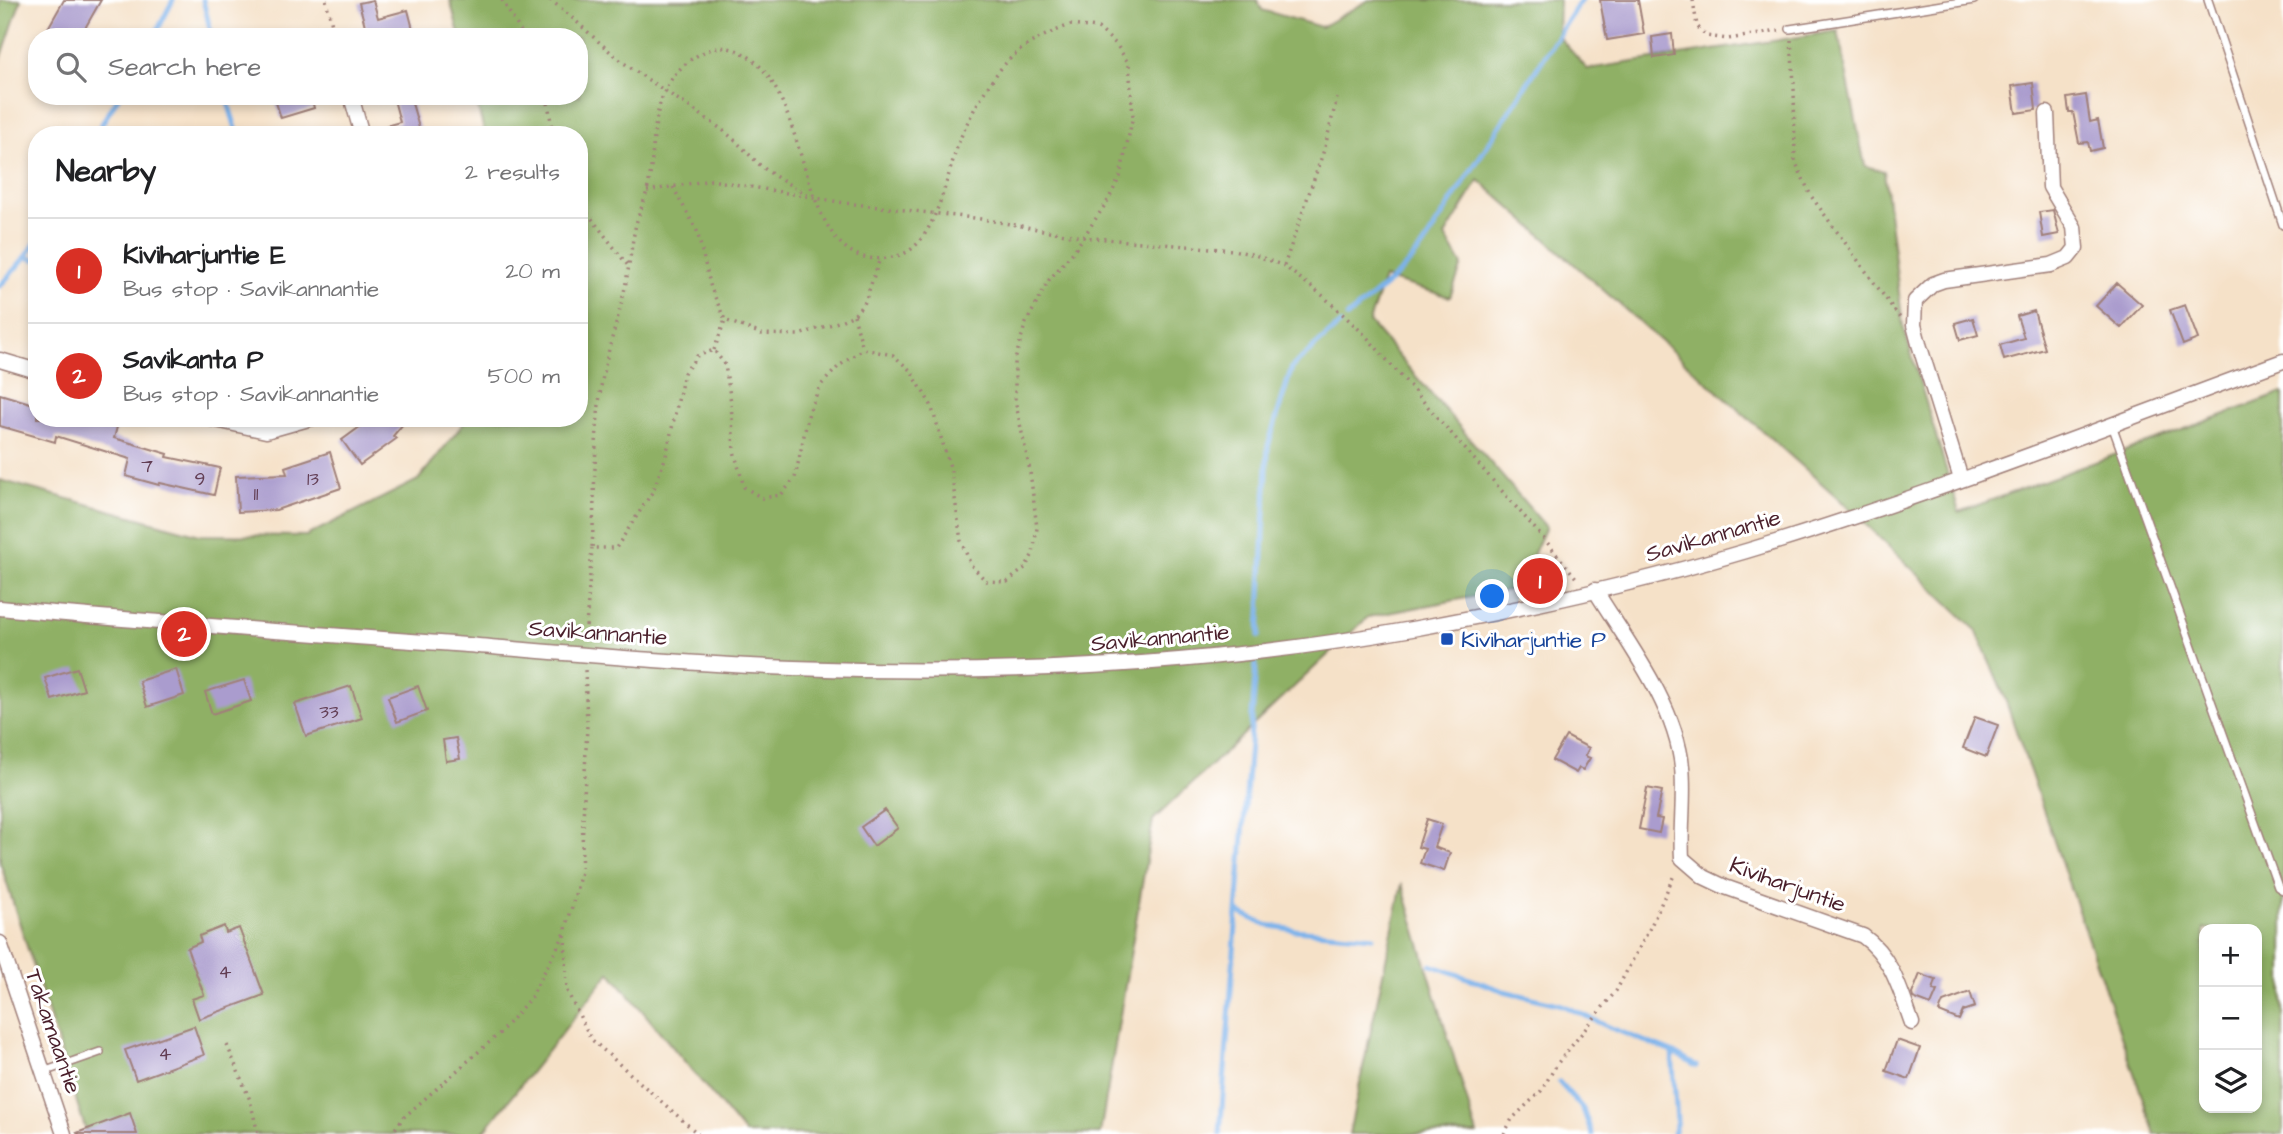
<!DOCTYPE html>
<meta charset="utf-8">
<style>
body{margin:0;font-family:"Architects Daughter",sans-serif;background:#f2f2f2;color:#202124}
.controls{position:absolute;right:21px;bottom:21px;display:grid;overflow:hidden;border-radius:14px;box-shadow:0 4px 10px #0003}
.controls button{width:63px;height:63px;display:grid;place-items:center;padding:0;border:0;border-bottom:2px solid #e0e0e0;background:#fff;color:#202124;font:35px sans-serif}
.you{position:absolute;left:1493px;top:597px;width:24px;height:24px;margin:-18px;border:5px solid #fff;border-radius:50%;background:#1a73e8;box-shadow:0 0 0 10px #1a73e833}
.badge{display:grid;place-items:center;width:46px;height:46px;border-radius:50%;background:#d93025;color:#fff;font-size:23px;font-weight:700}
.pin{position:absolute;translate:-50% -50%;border:4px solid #fff;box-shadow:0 2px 7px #0006}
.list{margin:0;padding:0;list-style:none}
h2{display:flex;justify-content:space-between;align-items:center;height:91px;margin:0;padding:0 28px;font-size:30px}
h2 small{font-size:23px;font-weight:400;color:#757577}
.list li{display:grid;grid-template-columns:46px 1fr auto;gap:21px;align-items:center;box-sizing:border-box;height:105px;padding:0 28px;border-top:2px solid #e0e0e0}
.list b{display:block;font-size:26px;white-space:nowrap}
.list p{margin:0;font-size:23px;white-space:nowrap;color:#757577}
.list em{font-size:23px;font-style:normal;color:#757577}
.icon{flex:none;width:38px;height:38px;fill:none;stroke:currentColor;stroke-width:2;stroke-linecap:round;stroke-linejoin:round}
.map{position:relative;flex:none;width:2283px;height:1134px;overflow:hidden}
.search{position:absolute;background:#fff;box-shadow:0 4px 10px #0003;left:28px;top:28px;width:560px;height:77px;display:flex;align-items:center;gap:18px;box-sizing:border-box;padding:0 24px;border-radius:28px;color:#757577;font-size:26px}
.panel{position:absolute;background:#fff;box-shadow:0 4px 10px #0003;left:28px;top:126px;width:560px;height:301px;border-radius:28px}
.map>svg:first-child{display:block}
.forest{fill:#8fb065;stroke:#6c6848;stroke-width:2;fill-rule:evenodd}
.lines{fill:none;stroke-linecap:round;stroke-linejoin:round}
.stream{stroke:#7cb2eb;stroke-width:5}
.building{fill:#aa9cce}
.lane-casing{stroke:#a0807a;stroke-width:10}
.street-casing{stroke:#a0807a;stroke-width:17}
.path{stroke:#a0807a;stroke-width:3.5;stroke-dasharray:2 5;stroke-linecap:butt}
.lane{stroke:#fff;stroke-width:7}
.street{stroke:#fff;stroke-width:14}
.transit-dot{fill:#1a4fb4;stroke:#fff;stroke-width:2.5}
.labels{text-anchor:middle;stroke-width:6;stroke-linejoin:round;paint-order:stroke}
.number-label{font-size:19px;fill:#623e54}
.street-label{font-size:23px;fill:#4a1f2b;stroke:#fff}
.transit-label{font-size:23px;fill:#164399;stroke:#fff;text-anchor:start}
</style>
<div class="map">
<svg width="2283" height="1134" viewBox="0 0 2283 1134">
<rect width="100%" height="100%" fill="#fff"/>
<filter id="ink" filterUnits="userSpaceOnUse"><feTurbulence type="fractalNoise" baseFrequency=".0143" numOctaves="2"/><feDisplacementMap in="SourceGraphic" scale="14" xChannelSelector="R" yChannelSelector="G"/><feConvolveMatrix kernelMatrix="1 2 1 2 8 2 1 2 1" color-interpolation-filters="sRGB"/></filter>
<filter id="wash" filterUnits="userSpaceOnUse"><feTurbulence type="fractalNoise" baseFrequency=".00686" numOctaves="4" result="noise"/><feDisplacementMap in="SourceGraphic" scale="28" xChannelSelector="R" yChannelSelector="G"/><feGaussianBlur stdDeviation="1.57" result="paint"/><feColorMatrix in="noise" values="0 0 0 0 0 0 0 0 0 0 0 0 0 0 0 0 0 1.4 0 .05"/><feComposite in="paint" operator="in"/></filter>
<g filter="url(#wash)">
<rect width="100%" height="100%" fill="#f5e1c8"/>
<path class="forest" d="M0,0H21L0,62Z
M450,0H1257L1262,10L1321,27L1369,0H1559L1558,36L1587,69L1838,31L1865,166L1884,171L1903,326L1959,512L2283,393V1134H2155L2003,693L1976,630L1837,497L1479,180L1445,236L1462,265L1450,297L1384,278L1369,322L1546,527L1518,588L1368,617L1153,820L1100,1134H745L610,972L482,1134H87L0,862V480L200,535L306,536L418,480L468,418H579V135H485L475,96H579V37H460ZM2204,929H2257V1108H2204Z
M1402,884L1477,1134H1349Z"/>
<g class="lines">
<path class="stream" d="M203,0L212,37
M154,37L173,0
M226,96L238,135
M95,135L119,96
M26,257L37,260
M0,286L28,254L37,240
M1347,317C1381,289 1415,265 1436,225L1581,0
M1259,636L1268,446L1292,367L1340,324
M1238,912L1266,925L1294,930L1373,937
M1431,965L1504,991L1562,1005L1611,1028L1672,1052L1696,1066
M1672,1052L1677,1121L1673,1134
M1559,1082L1583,1109L1592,1134
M1220,1134L1256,665"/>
</g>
<g id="blocks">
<path class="building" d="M64,0H101L80,37H43Z
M373,0L378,18L408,10L414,33L402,37H368L359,3Z
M1600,0H1638L1644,34L1607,40Z
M1672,34L1674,55L1654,58L1652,37Z
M2033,83L2036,110L2016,113L2012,86Z
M2086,95L2090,122L2098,120L2103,148L2090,151L2088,142L2079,143L2073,112H2069L2067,98Z
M274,96H311L314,108L281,118Z
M393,96H410L421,135H371V130L400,122Z
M2053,210L2059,234L2043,237L2039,212Z
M2117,283L2142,305L2121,328L2096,306Z
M2185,305L2198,339L2183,345L2170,310Z
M2034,311L2045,349L2004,360L2000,345L2024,338L2017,316Z
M1973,318L1978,335L1960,340L1955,323Z
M0,394L37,405V418H89L117,427L114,438L168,454L167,457L220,468L214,495L160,483L159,485L126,476L130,459L56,436L55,442L0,426Z
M372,418H408L393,436L396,439L360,465L342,440Z
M330,452L341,488L276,510L238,512L236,476L287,474L285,467Z
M77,668L84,690L52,700L45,678Z
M176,669L184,695L147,707L139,681Z
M244,680L251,701L212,714L205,692Z
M351,686L362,718L306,736L295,704Z
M418,686L427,711L397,722L388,697Z
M1975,717L1998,725L1986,757L1963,748Z
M1566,736L1589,748L1585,756L1590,758L1583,770L1579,768L1576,773L1552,760Z
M456,738L460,759L446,761L443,740Z
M1647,788L1662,791L1656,818L1662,819L1659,833L1639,829Z
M885,810L898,828L874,846L861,827Z
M1427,819L1442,824L1434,847L1450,853L1444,871L1420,863L1425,849L1418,847Z
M224,926L226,933L239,928L264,995L199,1019L192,999L204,995L187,948L201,942L199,936Z
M1920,974L1936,980L1933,990L1937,991L1931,1005L1913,998L1912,994Z
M1970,992L1975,1007L1963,1011L1959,1020L1939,1012L1943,1002Z
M194,1026L204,1055L136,1080L125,1050Z
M1897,1040L1920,1048L1909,1079L1886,1071Z
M130,1113L137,1134H78L77,1133Z"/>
</g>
</g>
<g filter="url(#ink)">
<use href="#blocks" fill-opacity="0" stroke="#a0807a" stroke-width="2"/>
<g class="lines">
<defs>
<path id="lane" d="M2208,0L2283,225
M1790,29L1974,0
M2112,425L2278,887L2283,890
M43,1072L100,1052"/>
<path id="street" d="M351,96L362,135
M0,360L37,371
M207,418L266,431L312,418
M1961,479L1919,344L1914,325L1915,301L1933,284L1944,280L2051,265L2068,258L2076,248L2074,227L2050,187L2047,113
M1595,590C1627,642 1676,705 1682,767C1685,795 1680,828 1682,858L1704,877L1725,887L1863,936C1892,957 1900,990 1912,1023
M0,608C155,623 311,634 467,645C576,654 685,664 794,668C1000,676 1209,666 1412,629C1534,607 1657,579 1776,542C1947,489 2115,423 2283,361
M0,943L64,1134"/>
</defs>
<use href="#lane" class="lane-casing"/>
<use href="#street" class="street-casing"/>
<path class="path" d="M326,0L335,37
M502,0L524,37
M550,0C576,19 598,43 624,63C657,87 692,107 725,132C738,142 748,154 760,165C775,178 793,186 810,196
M1693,0L1697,26L1706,36L1728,39L1779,31
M1070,25L1098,28L1116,44L1129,64L1133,116L1120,177L1107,202L1074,251L1049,280L1025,325L1015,360V400L1030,471L1037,528L1033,554L1025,568L1007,582L986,581L971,565L961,541L951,470L931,405L911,371L893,355L863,349L839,366L820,386L809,412L795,478L781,495L762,498L744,487L734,451L731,402L725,365L714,350L697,356L684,373L666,456L653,491L616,548H592C595,495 594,440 601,387C606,354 617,324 624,292C629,270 631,246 636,224C639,213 644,202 647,191C657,151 648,104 678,71C690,58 710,45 728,48C822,68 785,290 900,255C936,244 947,173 959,142C967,120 990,79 1006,63C1023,44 1047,34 1070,25Z
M1791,40L1794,83L1795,161L1811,196L1900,318
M547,96L553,135
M673,187L697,231L711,288L725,320L762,334L799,335L838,322L854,315L865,302L879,261
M647,191L711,180L845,203L982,219L1082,237L1233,250L1255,255L1284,266L1322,295L1365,335L1545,540L1577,579
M579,202L629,267
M1284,266L1325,147L1337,98
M854,315L863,349
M714,350L725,320
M585,640L592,548
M565,935L567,991L591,1039L698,1134
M227,1045L250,1100L258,1134
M391,1134L404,1117L500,1033L531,997L565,933L581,872L587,725L585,669
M1504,1134L1512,1119L1541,1091L1557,1064L1616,991L1650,928L1675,873"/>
<use href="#lane" class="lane"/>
<use href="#street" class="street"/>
</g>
</g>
<rect class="transit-dot" x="1440" y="632" width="14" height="14" rx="3.5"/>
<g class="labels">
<g class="number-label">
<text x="147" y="472">7</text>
<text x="200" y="485">9</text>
<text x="313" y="485">13</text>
<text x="256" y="500">11</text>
<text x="329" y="718">33</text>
<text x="225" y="978">4</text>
<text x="165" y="1060">4</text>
</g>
<g class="street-label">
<text transform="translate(1713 535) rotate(-16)" y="8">Savikannantie</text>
<text transform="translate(598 632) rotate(4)" y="8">Savikannantie</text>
<text transform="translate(1160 637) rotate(-5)" y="8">Savikannantie</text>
<text transform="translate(1788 884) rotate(20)" y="8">Kiviharjuntie</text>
<text transform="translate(54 1031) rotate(71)" y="8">Takamaantie</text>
</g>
<g class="transit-label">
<text x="1461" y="647">Kiviharjuntie P</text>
</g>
</g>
</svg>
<div class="controls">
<button>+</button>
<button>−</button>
<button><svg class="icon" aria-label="layers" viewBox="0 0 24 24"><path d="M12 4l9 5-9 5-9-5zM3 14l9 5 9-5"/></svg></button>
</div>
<div class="you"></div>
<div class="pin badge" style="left:1540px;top:581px">1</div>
<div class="pin badge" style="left:184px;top:634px">2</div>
<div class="search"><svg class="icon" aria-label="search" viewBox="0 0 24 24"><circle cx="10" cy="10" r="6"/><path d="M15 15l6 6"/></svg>Search here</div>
<section class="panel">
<h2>Nearby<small>2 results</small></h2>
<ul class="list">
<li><span class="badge">1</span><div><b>Kiviharjuntie E</b><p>Bus stop · Savikannantie</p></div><em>20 m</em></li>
<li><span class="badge">2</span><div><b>Savikanta P</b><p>Bus stop · Savikannantie</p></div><em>500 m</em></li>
</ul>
</section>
</div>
